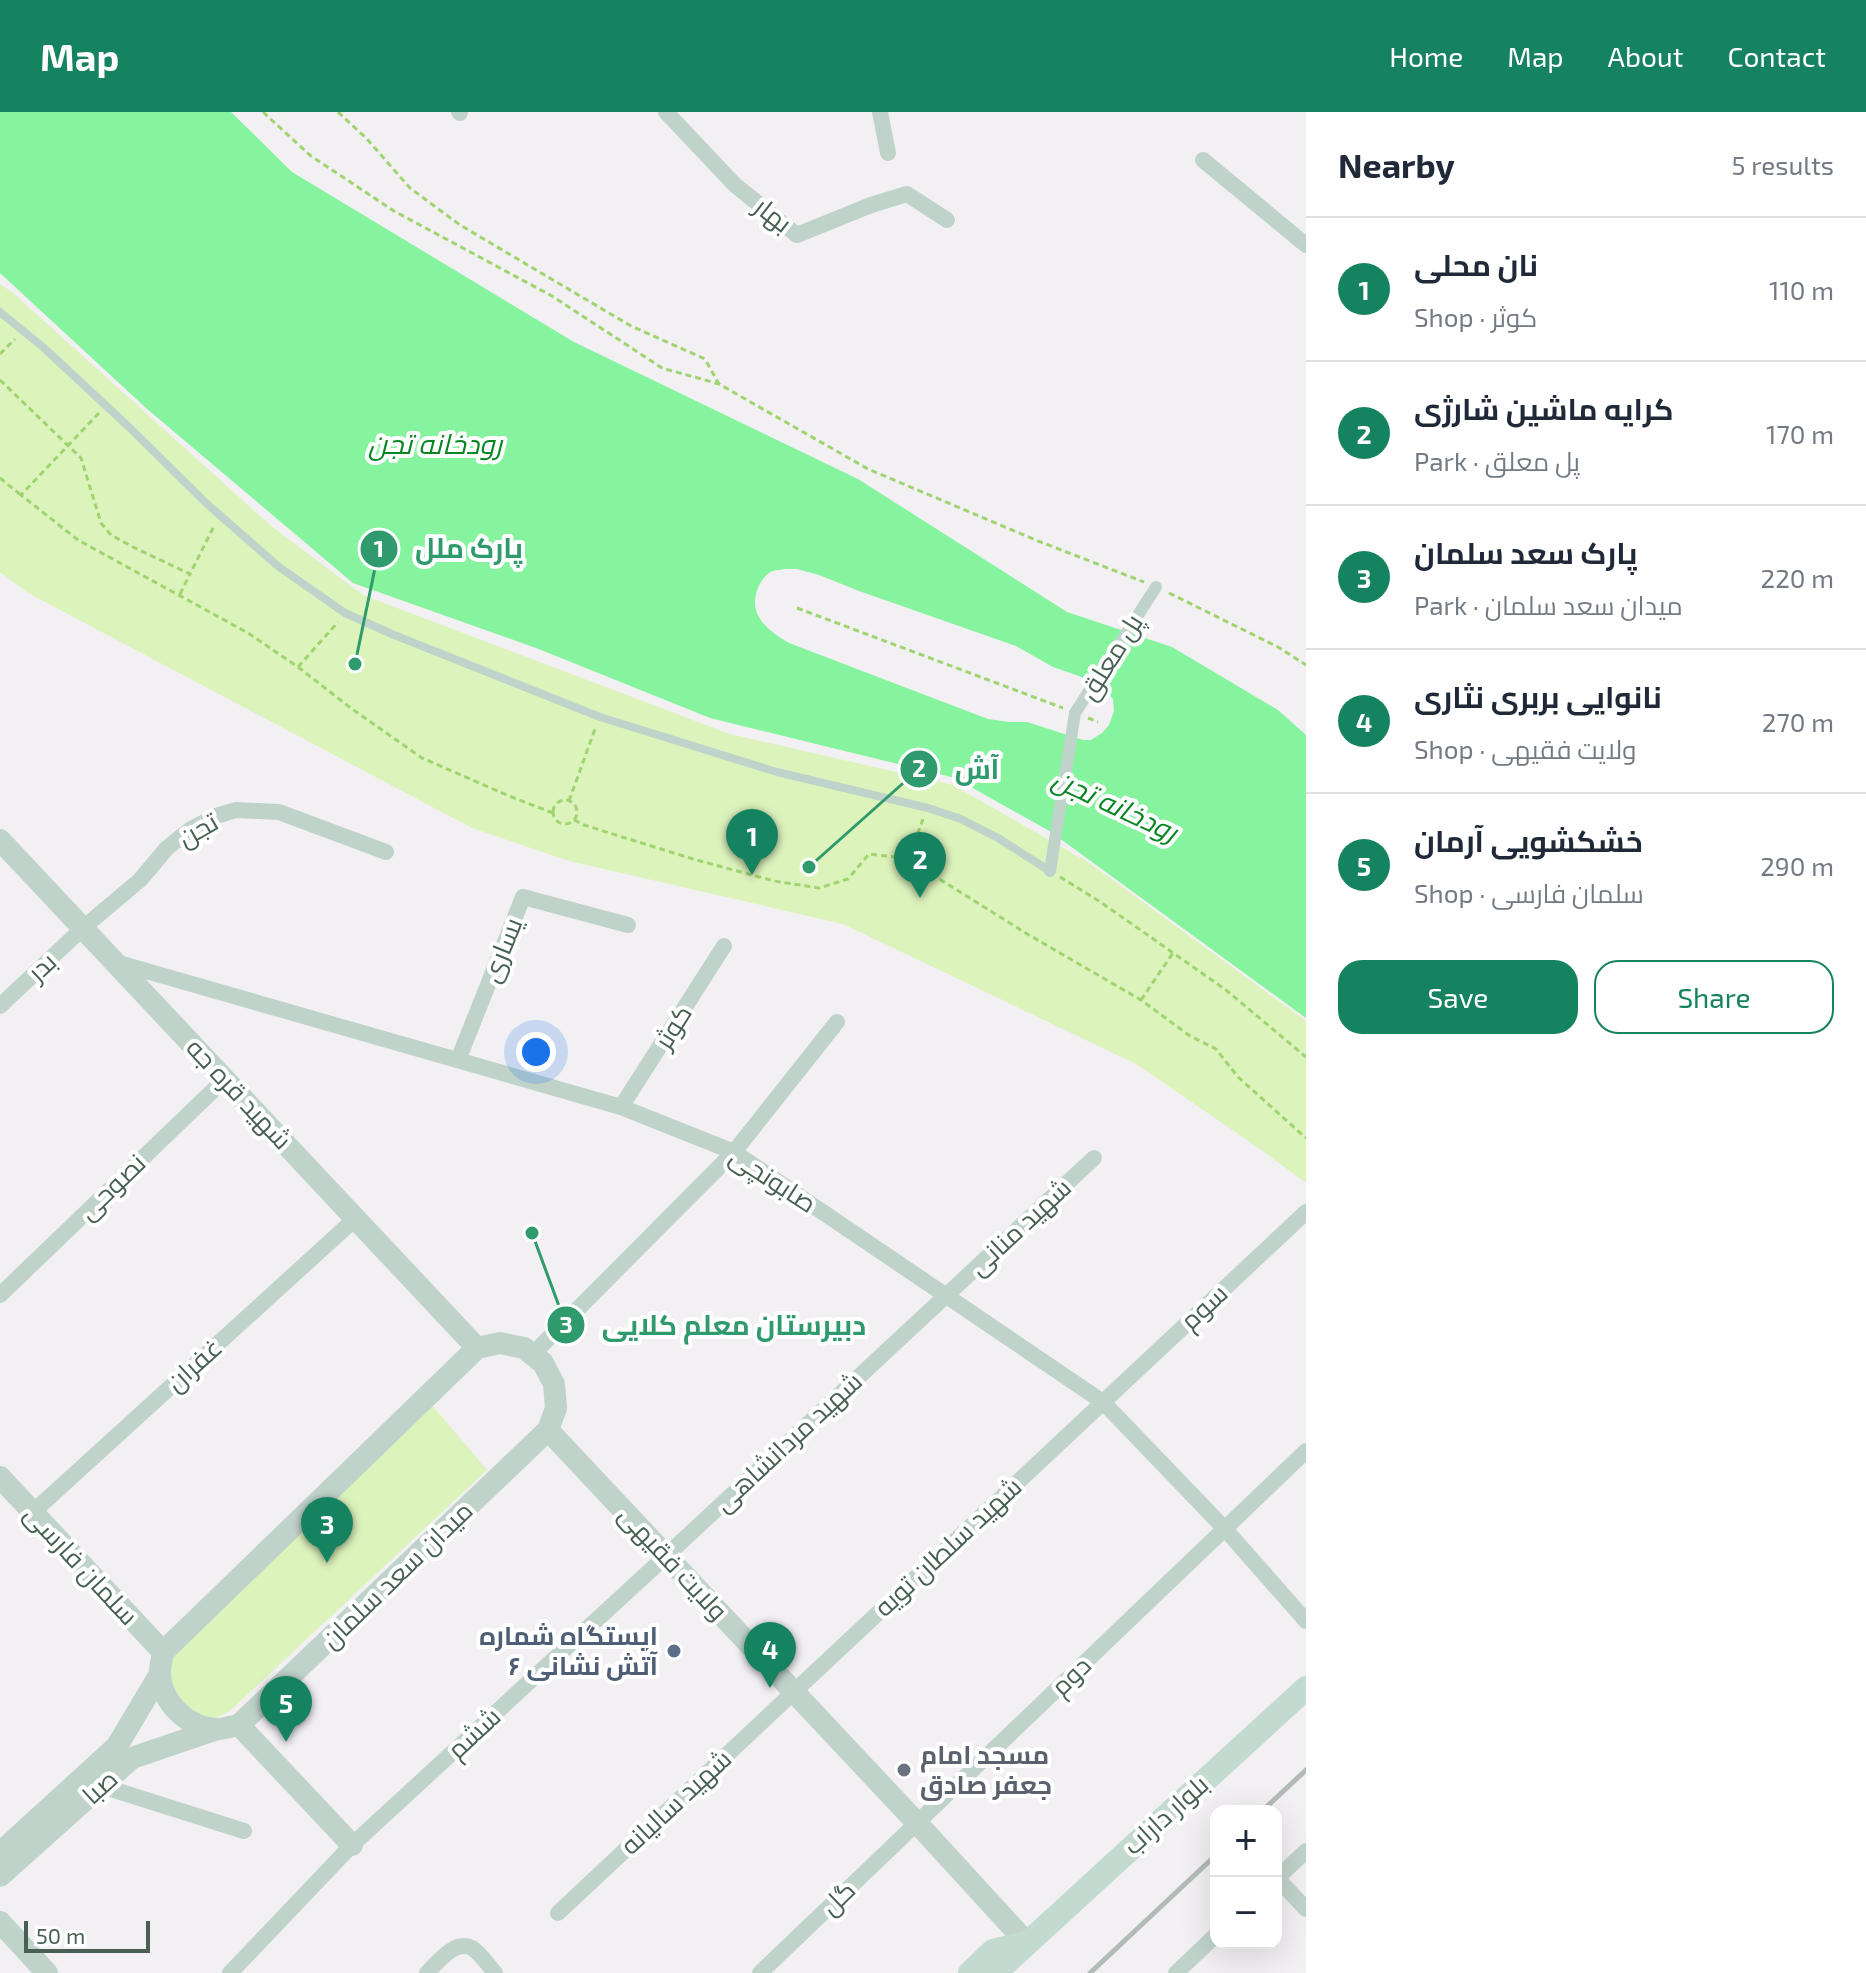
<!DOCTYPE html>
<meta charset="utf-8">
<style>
body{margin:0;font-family:"Exo 2",Cairo,sans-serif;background:#f6f6f7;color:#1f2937}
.controls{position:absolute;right:24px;bottom:24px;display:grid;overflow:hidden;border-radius:16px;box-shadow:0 8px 32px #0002}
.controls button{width:72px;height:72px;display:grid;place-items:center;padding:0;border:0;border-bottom:2px solid #e0e1e3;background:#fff;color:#1f2937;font:40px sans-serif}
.scale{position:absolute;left:24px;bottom:20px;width:126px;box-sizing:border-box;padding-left:8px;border:4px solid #476053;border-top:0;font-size:22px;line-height:28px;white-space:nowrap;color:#476053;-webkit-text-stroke:6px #fff;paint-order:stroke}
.you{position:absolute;left:536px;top:940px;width:28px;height:28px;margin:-20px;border:6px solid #fff;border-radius:50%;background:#1a73e8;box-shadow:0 0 0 12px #1a73e833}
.badge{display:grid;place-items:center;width:52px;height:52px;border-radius:50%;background:#168360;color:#fff;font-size:26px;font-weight:700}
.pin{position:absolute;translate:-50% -66px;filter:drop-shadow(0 2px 4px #0008)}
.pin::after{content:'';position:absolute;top:42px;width:28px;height:24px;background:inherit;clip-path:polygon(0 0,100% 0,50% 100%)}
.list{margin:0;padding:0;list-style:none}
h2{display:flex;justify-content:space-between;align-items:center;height:104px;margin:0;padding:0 32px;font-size:34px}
h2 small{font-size:26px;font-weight:400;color:#747a83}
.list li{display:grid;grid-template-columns:52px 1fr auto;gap:24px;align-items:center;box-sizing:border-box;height:144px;padding:0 32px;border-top:2px solid #e0e1e3}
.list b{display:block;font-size:30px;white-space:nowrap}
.list p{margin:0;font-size:26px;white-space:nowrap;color:#747a83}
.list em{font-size:26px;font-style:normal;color:#747a83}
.actions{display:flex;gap:16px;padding:24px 32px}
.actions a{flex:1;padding:18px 0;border:2px solid #168360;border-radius:24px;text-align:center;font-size:28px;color:#168360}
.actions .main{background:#168360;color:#fff}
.map{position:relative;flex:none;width:1306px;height:1861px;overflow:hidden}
header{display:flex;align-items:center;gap:48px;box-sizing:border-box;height:112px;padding:0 40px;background:#168360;color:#fff}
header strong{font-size:38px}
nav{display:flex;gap:44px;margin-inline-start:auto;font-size:28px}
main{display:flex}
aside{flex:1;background:#fff}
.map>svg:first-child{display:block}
.green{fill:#ddf3bc}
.water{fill:#86f39f;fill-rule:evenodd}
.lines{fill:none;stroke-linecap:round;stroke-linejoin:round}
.path{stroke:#a0d471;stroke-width:3;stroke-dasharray:6 4;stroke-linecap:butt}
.service{stroke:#c0d3ca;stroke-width:8}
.pedestrian{stroke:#c0d3ca;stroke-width:12}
.minor{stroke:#c0d3ca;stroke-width:16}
.tertiary{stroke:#c0d3ca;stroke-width:22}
.secondary{stroke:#c2dacf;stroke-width:24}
.rail{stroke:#b2bbb8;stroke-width:5}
.service-dot{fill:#5c6f8a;stroke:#fff;stroke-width:3}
.worship-dot{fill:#6b7280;stroke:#fff;stroke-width:3}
.labels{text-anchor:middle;stroke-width:8;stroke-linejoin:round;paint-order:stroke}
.street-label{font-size:26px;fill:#476053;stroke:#fff}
.service-label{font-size:26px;font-weight:bold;fill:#4e5e75;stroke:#fff;text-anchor:end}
.worship-label{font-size:26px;font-weight:bold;fill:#5b616d;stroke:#fff;text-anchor:start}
.water-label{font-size:28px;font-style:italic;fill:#068623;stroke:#fff}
.leader{fill:none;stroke:#2f9a6c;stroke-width:3}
.callout-dot{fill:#2f9a6c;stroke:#fff;stroke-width:3}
.mark-label{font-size:24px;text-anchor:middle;font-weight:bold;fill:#fff}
.callout-label{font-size:28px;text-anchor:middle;font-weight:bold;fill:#2f9a6c;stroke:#fff;stroke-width:8;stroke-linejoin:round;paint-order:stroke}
</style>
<header>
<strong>Map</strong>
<nav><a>Home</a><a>Map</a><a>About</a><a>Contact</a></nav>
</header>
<main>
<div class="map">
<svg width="1306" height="1861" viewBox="0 0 1306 1861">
<rect width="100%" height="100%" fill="#f3f0f3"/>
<path class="green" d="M0,172L12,180L270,413L363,483L730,622L953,673L1088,750L1306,909V1071L1260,1037L1136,952L843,812L569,749L472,716L28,481L0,460Z
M431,1292L487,1358L230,1599L216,1606H199L185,1596L169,1569L171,1545Z"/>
<path class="water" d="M0,0H231L292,60L574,230L858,367L1067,500L1172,535L1278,598L1306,623V906L1051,720L955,666L710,606L536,536L353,471L146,296L0,161ZM785,457H797L819,463L859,479L1016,534L1053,555L1079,564L1102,574L1113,587L1114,599L1109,613L1102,621L1091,628H1083L1027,610H1009L988,607L789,531C778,525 765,516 759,505C750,492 757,467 772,459C773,459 784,457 785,457Z"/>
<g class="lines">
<path class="path" d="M263,0L311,44L394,99L552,184L662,256L719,272L868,357L1038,429L1144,470
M338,0L366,26L410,76L460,113L631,214L705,247L719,272
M0,242L15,227
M0,268L81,346L101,411L111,423L133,435L190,462L213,416
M99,301L21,383L78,428L248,521L298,555L352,597L422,646L509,684L553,701
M0,366L21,383
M1169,481L1278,535L1306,553
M180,482L190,462
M797,496L1063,596
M298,555L338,510
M1088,606L1098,610
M553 700a12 12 0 1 1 24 0a12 12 0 1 1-24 0Z
M569,689L595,617
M574,708L584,713L693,747L774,769L819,776L848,767L869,742L895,745L911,740L923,707
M895,745L936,765L1029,823L1141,888L1190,924L1216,937L1238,965L1306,1026
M1060,765L1099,789L1226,878L1306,945
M1141,888L1173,841"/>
<path class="service" d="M0,200L43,235L131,317L206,391L279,455L345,501L394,523L600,605L777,660L928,696L961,707L998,726L1050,759"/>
<path class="pedestrian" d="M1050,759L1075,601L1156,475"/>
<path class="minor" d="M459,0L460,1
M666,0L735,73L797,123L871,93L907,82L947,108
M880,0L888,41
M1203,48L1306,133
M115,850L621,995L734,1040L1103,1290L1225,1417L1306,1509
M0,894L83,816L140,768L167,736L191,717L216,704L236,698L279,700L386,740
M458,948L523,785L628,813
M621,995L724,834
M0,1183L225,967
M532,1243L734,1040L837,910
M33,1400L356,1106
M102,1674L244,1719
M1277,1766L1306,1797
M1276,1767L1306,1739
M558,1801L1306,1100
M230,1861L352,1733L666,1444L1094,1046
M427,1861C437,1851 455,1827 472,1836C480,1841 489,1854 495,1861
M760,1861L1306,1339
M1176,1861L1216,1823"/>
<path class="tertiary" d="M0,728L477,1236
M500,1231L524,1236L543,1251L554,1272L556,1296L548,1318L239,1613C233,1614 226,1616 220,1617C189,1618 160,1590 160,1560C160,1554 162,1547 163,1540L477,1236Z
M548,1318L917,1711L1027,1831
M0,1365L163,1540
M239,1613L352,1733
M0,1741L117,1634L160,1562
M0,1764L132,1646L217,1617
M0,1810L47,1861"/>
<path class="secondary" d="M970,1861L993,1839L1025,1831
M995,1861L1306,1576"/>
<path class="rail" d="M1262,1699L1306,1658
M1090,1861L1216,1743"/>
</g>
<circle class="service-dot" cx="674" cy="1539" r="8"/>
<circle class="worship-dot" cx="904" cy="1658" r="8"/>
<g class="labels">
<g class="street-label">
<text transform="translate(773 103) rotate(38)" y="9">بهار</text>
<text transform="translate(1111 545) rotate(-58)" y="9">پل معلق</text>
<text transform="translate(198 718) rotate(-30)" y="9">تجن</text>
<text transform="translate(502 838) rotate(-68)" y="9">یساری</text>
<text transform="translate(42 855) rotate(-43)" y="9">بدر</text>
<text transform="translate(673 915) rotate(-58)" y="9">کوثر</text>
<text transform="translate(239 982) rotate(47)" y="9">شهید قره جه</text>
<text transform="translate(773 1068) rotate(33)" y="9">صابونچی</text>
<text transform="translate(112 1075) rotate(-44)" y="9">نصوحی</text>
<text transform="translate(1020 1115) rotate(-43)" y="9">شهید منانی</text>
<text transform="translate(1204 1195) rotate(-43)" y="9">سوم</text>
<text transform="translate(194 1253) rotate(-42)" y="9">غفران</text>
<text transform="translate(788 1330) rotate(-43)" y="9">شهید مردانشاهی</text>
<text transform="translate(948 1435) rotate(-43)" y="9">شهید سلطان تویه</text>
<text transform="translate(673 1451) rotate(47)" y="9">ولایت فقیهی</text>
<text transform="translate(81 1453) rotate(47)" y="9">سلمان فارسی</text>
<text transform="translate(397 1463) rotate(-44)" y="9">میدان سعد سلمان</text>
<text transform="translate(1071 1564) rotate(-44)" y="9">دوم</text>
<text transform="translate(474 1621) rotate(-43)" y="9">ششم</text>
<text transform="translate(100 1675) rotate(-42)" y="9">صبا</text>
<text transform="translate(676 1690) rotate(-43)" y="9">شهید سالیانه</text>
<text transform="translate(1166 1703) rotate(-42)" y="9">بلوار داراب</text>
<text transform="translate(838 1786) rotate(-44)" y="9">گل</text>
</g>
<g class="service-label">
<text x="658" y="1533">ایستگاه شماره<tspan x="658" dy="30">۶ آتش نشانی</tspan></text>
</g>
<g class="worship-label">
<text x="920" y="1652">مسجد امام<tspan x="920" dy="30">جعفر صادق</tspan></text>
</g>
<g class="water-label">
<text x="435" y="342">رودخانه تجن</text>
<text transform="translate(1115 693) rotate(25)" y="10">رودخانه تجن</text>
</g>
</g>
<path class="leader" d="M355 552L379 437M809 755L919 657M532 1121L566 1213"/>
<g class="callout-dot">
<circle cx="355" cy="552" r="8"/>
<circle cx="809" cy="755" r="8"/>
<circle cx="532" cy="1121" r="8"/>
<circle cx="379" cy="437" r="20"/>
<circle cx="919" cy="657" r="20"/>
<circle cx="566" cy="1213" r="20"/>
</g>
<g class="mark-label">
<text x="379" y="445">1</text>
<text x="919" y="665">2</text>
<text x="566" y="1221">3</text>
</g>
<g class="callout-label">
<text x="469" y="446">پارک ملل</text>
<text x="977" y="667">آش</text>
<text x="734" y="1223">دبیرستان معلم کلایی</text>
</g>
</svg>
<div class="controls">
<button>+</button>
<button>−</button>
</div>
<div class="scale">50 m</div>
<div class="you"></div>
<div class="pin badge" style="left:752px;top:763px">1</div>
<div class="pin badge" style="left:920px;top:786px">2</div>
<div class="pin badge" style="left:327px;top:1451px">3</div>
<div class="pin badge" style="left:770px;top:1576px">4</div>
<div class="pin badge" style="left:286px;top:1630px">5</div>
</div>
<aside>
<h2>Nearby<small>5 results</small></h2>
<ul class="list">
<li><span class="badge">1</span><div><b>نان محلی</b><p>Shop · کوثر</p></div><em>110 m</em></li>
<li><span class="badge">2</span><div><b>کرایه ماشین شارژی</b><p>Park · پل معلق</p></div><em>170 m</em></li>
<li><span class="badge">3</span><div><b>پارک سعد سلمان</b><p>Park · میدان سعد سلمان</p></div><em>220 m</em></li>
<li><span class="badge">4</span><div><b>نانوایی بربری نثاری</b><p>Shop · ولایت فقیهی</p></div><em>270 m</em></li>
<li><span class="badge">5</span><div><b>خشکشویی آرمان</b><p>Shop · سلمان فارسی</p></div><em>290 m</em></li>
</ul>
<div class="actions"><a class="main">Save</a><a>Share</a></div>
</aside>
</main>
